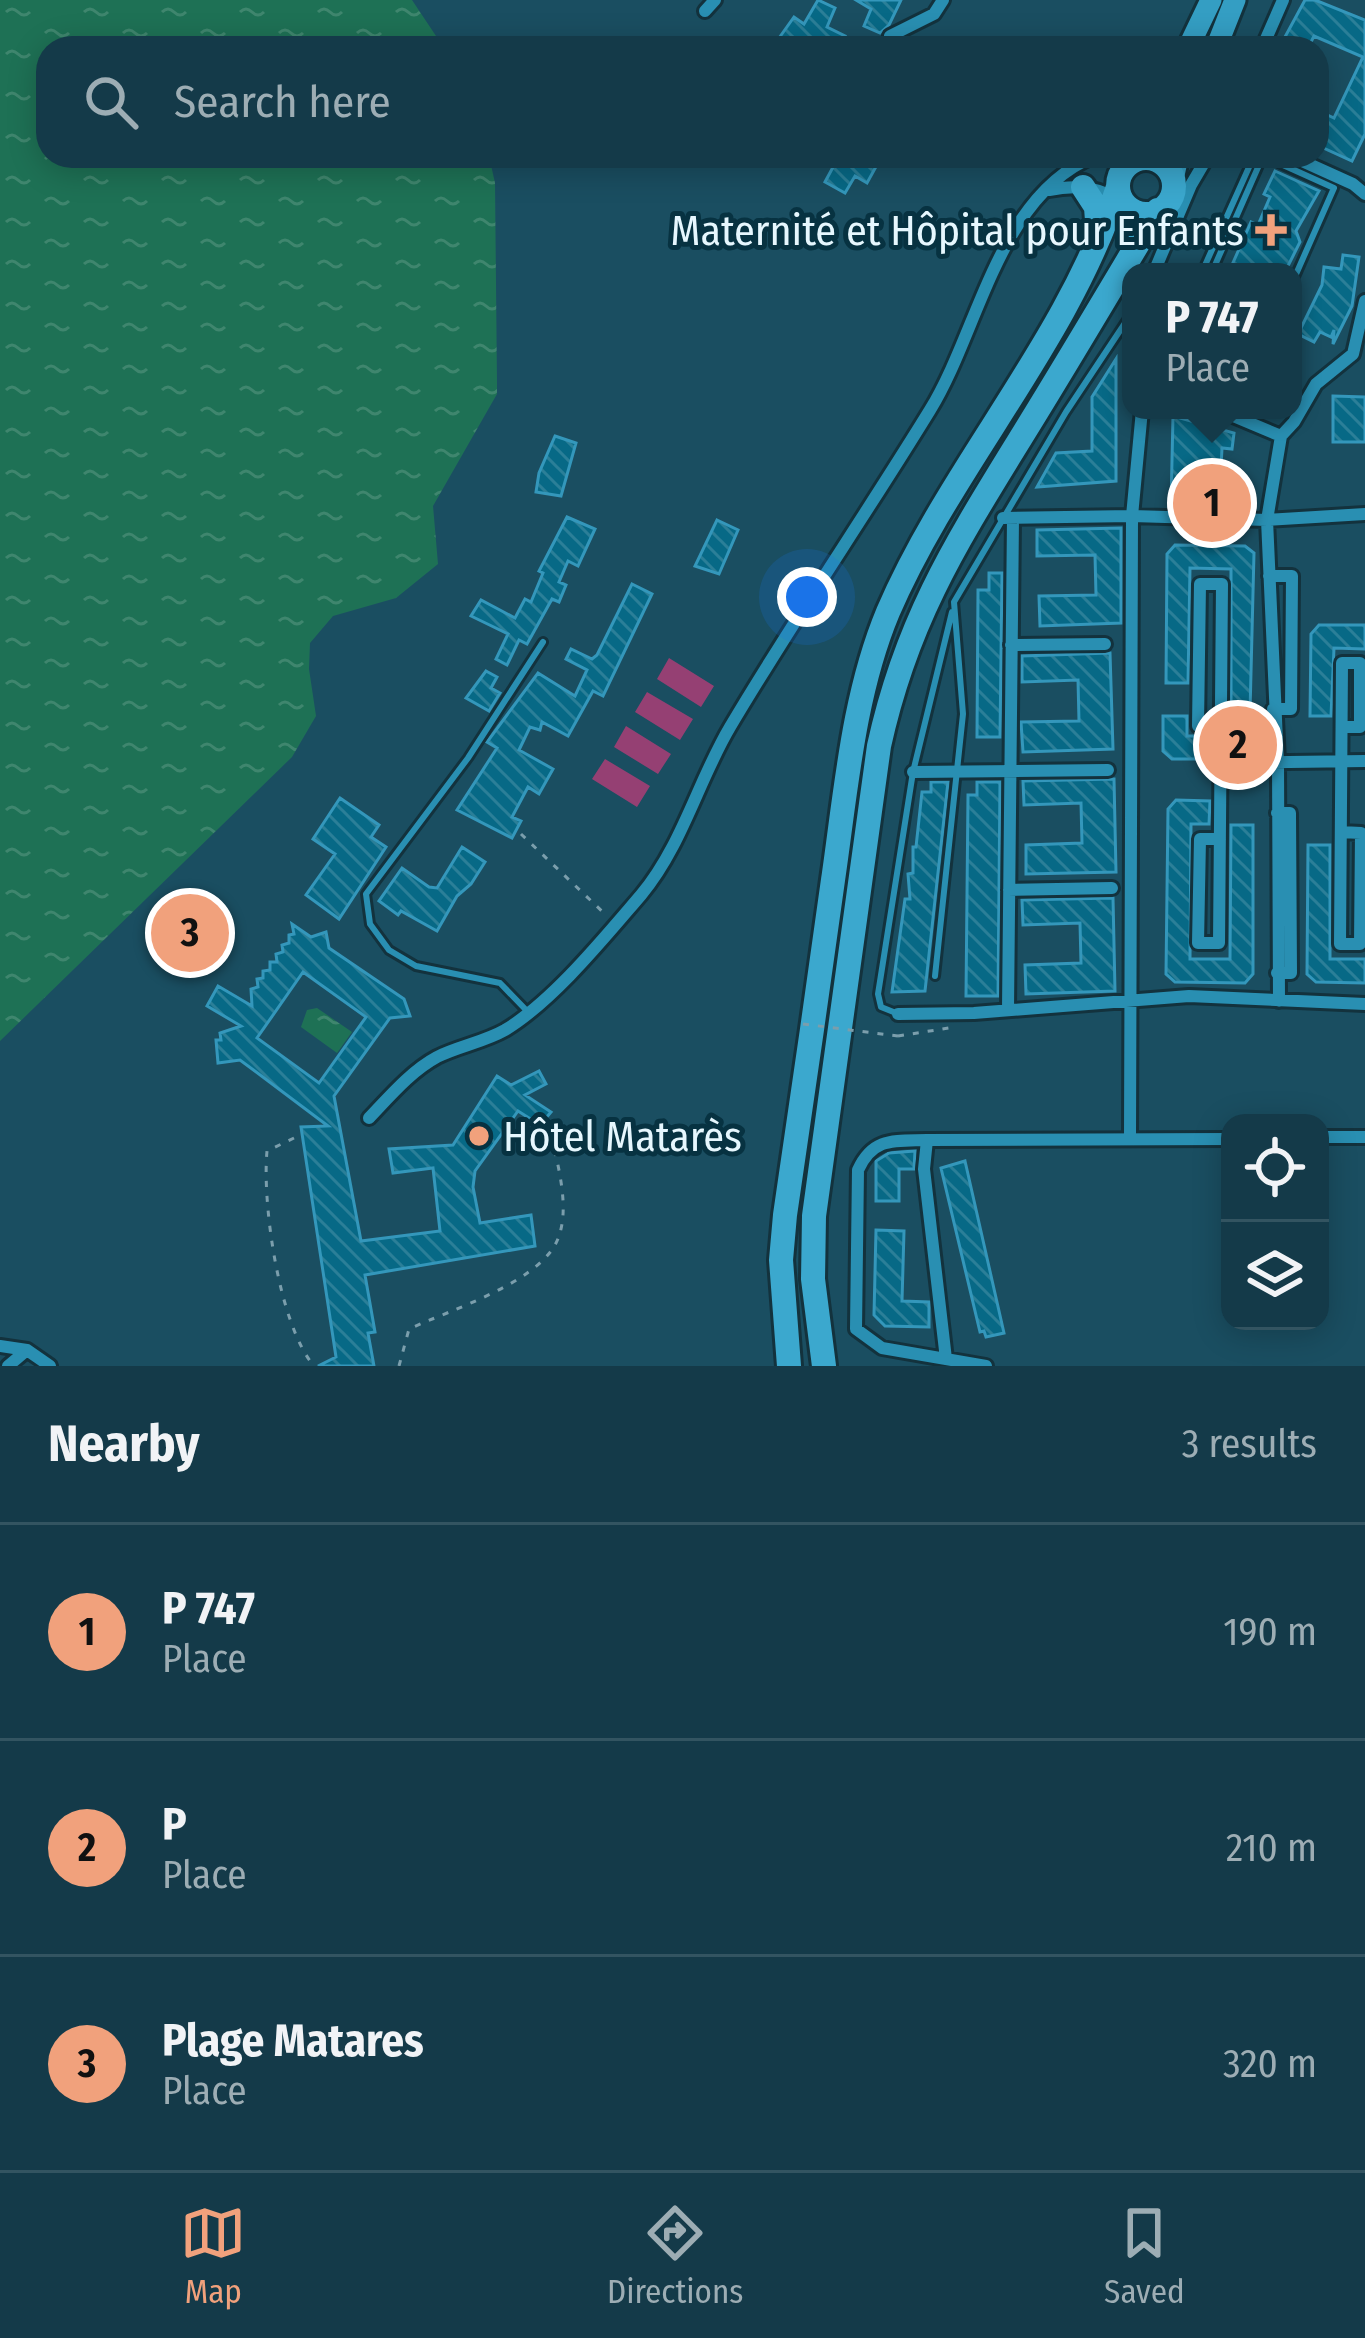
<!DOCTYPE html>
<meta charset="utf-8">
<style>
body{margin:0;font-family:"Fira Sans Condensed",sans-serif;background:#1d4150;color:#f1f3f6}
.controls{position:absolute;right:36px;bottom:36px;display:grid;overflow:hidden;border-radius:24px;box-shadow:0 6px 30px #0003}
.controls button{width:108px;height:108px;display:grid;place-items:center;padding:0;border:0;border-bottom:3px solid #335461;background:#143a49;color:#f1f3f6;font:60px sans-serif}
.you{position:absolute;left:807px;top:597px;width:42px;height:42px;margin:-30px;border:9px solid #fff;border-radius:50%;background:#1a73e8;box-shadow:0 0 0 18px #1a73e833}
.badge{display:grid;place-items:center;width:78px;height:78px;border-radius:50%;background:#f1a17c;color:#111;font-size:39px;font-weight:700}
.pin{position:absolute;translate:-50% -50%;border:6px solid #fff;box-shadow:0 3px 12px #0006}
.popup{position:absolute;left:1122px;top:263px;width:180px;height:156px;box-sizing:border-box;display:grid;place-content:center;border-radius:24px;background:#143a49;filter:drop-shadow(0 3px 9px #0005);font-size:39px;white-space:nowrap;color:#9dadb4}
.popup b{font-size:45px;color:#f1f3f6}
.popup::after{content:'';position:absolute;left:50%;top:100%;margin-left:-24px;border:24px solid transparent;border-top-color:#143a49}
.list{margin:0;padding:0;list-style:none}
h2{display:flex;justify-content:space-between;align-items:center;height:156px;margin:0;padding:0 48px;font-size:51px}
h2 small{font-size:39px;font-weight:400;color:#9dadb4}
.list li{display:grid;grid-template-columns:78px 1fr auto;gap:36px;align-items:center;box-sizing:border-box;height:216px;padding:0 48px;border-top:3px solid #335461}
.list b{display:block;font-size:45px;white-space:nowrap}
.list p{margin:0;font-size:39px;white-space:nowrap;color:#9dadb4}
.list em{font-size:39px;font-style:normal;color:#9dadb4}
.icon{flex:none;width:66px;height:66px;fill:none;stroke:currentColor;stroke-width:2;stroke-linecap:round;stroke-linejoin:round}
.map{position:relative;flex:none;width:1365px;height:1366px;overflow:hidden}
.search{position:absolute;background:#143a49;box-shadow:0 6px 30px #0003;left:36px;right:36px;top:36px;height:132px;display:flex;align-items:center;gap:30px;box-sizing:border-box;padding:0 42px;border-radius:36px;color:#9dadb4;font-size:45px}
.sheet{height:804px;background:#143a49}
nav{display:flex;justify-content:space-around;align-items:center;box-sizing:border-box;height:168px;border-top:3px solid #335461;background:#143a49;font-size:33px;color:#9dadb4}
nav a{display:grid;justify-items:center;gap:6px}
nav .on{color:#f1a17c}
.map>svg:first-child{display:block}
.garden{fill:#954073}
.water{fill:url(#water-ripples)}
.building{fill:url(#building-back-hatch);stroke:#3497bb;stroke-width:3;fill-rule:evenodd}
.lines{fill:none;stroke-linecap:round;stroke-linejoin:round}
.lane-casing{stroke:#13323d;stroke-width:12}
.street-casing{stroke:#13323d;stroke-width:18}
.primary-casing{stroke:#13323d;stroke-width:27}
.highway-casing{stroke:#13323d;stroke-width:30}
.path{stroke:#7b9eac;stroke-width:3;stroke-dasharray:6 9;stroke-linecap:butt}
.lane{stroke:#298fb2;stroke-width:6}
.street{stroke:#298fb2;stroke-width:12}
.primary{stroke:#349ec3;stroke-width:21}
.highway{stroke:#3ba8ce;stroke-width:24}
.path-bridge{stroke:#7b9eac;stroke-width:3;stroke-dasharray:6 9;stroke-linecap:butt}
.poi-dot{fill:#f1a17c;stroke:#073241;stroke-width:4.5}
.labels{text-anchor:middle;stroke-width:10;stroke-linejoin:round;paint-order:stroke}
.poi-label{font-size:42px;fill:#e6f7fe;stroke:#073241;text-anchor:end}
</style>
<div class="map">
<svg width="1365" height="1366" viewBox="0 0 1365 1366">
<defs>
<pattern id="water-ripples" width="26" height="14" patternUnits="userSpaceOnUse" patternTransform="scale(3)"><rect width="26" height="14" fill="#1e7155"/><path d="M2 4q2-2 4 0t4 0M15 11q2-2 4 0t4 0" fill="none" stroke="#3f866e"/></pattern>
<pattern id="building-back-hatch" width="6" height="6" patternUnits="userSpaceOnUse" patternTransform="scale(3)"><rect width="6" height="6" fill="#076986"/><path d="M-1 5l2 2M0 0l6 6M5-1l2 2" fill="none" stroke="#2b7f98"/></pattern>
</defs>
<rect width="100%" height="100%" fill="#1a4e61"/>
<path class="garden" d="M669,658L714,686L701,707L657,679Z
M647,692L693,719L680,740L635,712Z
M626,726L671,754L658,774L614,747Z
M605,759L650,786L637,807L592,779Z"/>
<path class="water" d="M0,0H412L444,48H48V156H489L495,183L497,384V394L433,506L438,564L396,598L333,616L310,643L309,669L316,716L292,757L0,1041Z
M317,1008L352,1032L337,1053L301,1027L307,1010Z"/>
<path class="building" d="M818,0L835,8L827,27L845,36L839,48H772L794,17L804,24Z
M856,0H901L889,25L880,33L864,26L871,9Z
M1305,0H1315L1365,20V134L1352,161L1317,145V110L1334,118L1363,57L1314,36L1308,48H1279Z
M839,156H866L878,163L867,183L855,176L845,193L825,182Z
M1275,171L1319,191L1296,231L1300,242L1285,272H1237L1239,268L1232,265L1251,222L1258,225L1270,197L1264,194Z
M1343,255L1359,257L1352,306L1333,344L1334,330L1331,337L1320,332L1314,342L1298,334L1322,285L1324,267L1341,269Z
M1116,359V481L1037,487L1056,453L1092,451V397Z
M1333,396L1365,397V442H1333Z
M1173,416L1234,433L1232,449L1222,448L1219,508L1171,505Z
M555,436L576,443L561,496L536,492L539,473Z
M567,517L595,529L578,566L568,561L559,582L566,585L559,602L552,599L527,644L519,640L507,665L496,659L508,634L471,616L481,600L515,618L525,599L531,602L543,573L539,571Z
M717,520L738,530L719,574L695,566Z
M1121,528V623L1040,626L1039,596L1096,595L1095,555L1037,556V530Z
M1175,545L1245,546L1254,553L1249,752H1231V569L1190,568L1188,683H1166L1167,554Z
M989,573H1002L1000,737H977L978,590H989Z
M632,584L652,594L603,696L593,691L568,736L542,722L540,730L530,727L519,750L553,769L539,794L528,787L512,817L521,821L512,838L457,810L497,748L487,742L538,673L575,696L587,670L566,659L571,649L592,659L597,655Z
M1319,625H1365V649L1334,648L1331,716H1310L1311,634Z
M1110,653L1113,749L1023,752L1021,722L1079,721L1078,680L1022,682V656Z
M486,671L497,677L491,688L500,693L489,711L466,698Z
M1163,716H1187V736H1210L1207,759H1172L1163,751Z
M1114,779L1116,872L1026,874V845L1082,843L1081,803L1024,805L1023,781Z
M931,782H948L925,991L892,992L905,899H910L908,874L913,873V847H916L922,792H931Z
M977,782H1000L998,996H966L968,795H977Z
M340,798L379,825L371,837L386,847L339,919L306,895L335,854L313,839Z
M1176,800L1210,801L1209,824H1191L1190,959H1230L1231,825H1253V974L1245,983L1175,982L1166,974L1168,809Z
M1308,845H1330V959H1365V983L1316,982L1307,974Z
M462,847L485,862L471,884L457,896L437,931L401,911L398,915L379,901L402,868L429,887L437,888Z
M1113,898L1115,991L1026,994L1025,965L1081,963L1080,923L1023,925L1022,900Z
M292,924L311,937L326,932L329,948L404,999L410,1016L390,1018L334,1096L361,1241L440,1231L433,1168L393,1173L389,1149L453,1145L497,1076L511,1085L539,1071L546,1084L525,1095L551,1112L540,1125L518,1111L475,1171L473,1187L480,1223L531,1215L535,1246L365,1275L375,1332L368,1333L374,1366H318L336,1357L301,1127L328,1126L240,1060L218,1063L216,1040H221L220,1033L241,1026L207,1006L218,986L252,1006L251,989L258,987L257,979L263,978V971L270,970V962H277L276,954L283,952L282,945L289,943V935L294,934ZM303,972L366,1017L319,1083L257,1038Z
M915,1151L914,1169H899V1201H876V1161L889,1153Z
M965,1161L1004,1333L986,1337L984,1331L980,1332L941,1168Z
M876,1230L904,1231L902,1301L929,1302V1327L885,1326L874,1315Z"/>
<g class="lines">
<defs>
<path id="lane" d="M1263,156L1334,188L1293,281
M1202,272L1254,156
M1212,272L1263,156
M935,976L963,714L954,602L1066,412L1131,314
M528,1012L500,983L416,966L389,950L370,924L366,894L468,758L543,642
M896,1013L881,1007L878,994L913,772L952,612"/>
<path id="street" d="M705,11L715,0
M890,36L934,14L943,0
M1262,48L1283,0
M1291,156L1353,184L1365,194
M1049,190C1078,184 1100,187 1125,204
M1154,272L1191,185L1208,156
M1142,410L1132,516L1267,520L1365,514
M1219,410L1281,436L1267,520L1278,763L1279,1001
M1281,436L1294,422L1316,384L1353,354L1365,301
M1003,518L1132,516L1130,1139
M1269,576H1292L1291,709H1273
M1011,645L1105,644
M1222,763L1365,761
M913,772L1108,770
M1277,813H1290L1291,973H1277
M1341,832L1361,833L1360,944H1340L1342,663H1360V727H1342
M1220,839H1200L1198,943H1219L1222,584H1200L1198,726H1221
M1009,890L1112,888
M1008,1009L1013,518
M898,1014L974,1013L1189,996L1365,1004
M369,1118C390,1096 411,1071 437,1057C459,1046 484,1042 505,1030C553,1001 604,938 641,895C682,846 698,781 730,727C794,619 865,516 930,410C979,331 998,195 1095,156
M1320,1137H1365
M927,1140L924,1169L946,1359
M0,1346L27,1350L50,1366
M8,1366L27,1350
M986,1366L882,1348L856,1329L858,1170C873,1137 894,1141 927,1140L1230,1139"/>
<path id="primary" d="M1188,48L1211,0
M1216,48L1235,0
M1123,170L1131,156
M1173,180L1178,156"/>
<path id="highway" d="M1118 186a28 28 0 1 1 56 0a28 28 0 1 1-56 0Z
M1083,187L1096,207L1098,234
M789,1366L781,1260L785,1215C801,1103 818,992 833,880C846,791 853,696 888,612C952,464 1068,342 1118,187
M824,1366L813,1279L814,1216L879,746C907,618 958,540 1025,431C1070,358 1114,284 1158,210"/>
</defs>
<use href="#lane" class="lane-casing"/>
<use href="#street" class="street-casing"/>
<use href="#primary" class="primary-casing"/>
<use href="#highway" class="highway-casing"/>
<path class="path" d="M521,834L607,916
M898,1036L949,1028
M294,1138L267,1151C262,1204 279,1325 314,1366
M399,1366L409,1329C450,1310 532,1285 555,1245C570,1218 561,1179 555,1151"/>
<use href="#lane" class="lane"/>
<use href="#street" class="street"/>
<use href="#primary" class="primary"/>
<use href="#highway" class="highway"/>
<path class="path-bridge" d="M803,1024L898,1036"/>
</g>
<g class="poi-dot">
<path d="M1265 212h12v12h12v12h-12v12h-12v-12h-12v-12h12z"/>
<circle cx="479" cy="1136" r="12"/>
</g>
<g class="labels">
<g class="poi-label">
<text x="1244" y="245">Maternité et Hôpital pour Enfants</text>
<text x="503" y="1151" text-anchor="start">Hôtel Matarès</text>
</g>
</g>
</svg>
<div class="controls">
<button><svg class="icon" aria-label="locate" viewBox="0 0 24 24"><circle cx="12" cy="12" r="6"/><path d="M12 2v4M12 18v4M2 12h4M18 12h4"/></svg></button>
<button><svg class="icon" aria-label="layers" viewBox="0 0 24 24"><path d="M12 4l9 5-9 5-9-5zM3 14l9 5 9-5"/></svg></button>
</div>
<div class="you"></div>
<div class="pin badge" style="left:1212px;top:503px">1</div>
<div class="popup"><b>P 747</b>Place</div>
<div class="pin badge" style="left:1238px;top:745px">2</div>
<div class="pin badge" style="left:190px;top:933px">3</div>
<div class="search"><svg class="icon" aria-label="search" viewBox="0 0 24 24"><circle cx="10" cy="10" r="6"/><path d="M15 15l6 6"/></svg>Search here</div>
</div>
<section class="sheet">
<h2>Nearby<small>3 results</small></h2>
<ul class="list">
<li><span class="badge">1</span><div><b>P 747</b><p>Place</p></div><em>190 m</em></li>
<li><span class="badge">2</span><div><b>P</b><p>Place</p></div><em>210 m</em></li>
<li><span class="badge">3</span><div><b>Plage Matares</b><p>Place</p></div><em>320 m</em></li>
</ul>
</section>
<nav>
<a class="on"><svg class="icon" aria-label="map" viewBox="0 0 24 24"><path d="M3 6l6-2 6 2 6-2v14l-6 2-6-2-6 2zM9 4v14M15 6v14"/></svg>Map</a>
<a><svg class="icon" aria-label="directions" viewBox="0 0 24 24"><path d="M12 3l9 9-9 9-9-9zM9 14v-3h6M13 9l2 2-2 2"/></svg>Directions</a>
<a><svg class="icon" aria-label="saved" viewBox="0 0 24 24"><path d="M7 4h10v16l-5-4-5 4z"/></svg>Saved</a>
</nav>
